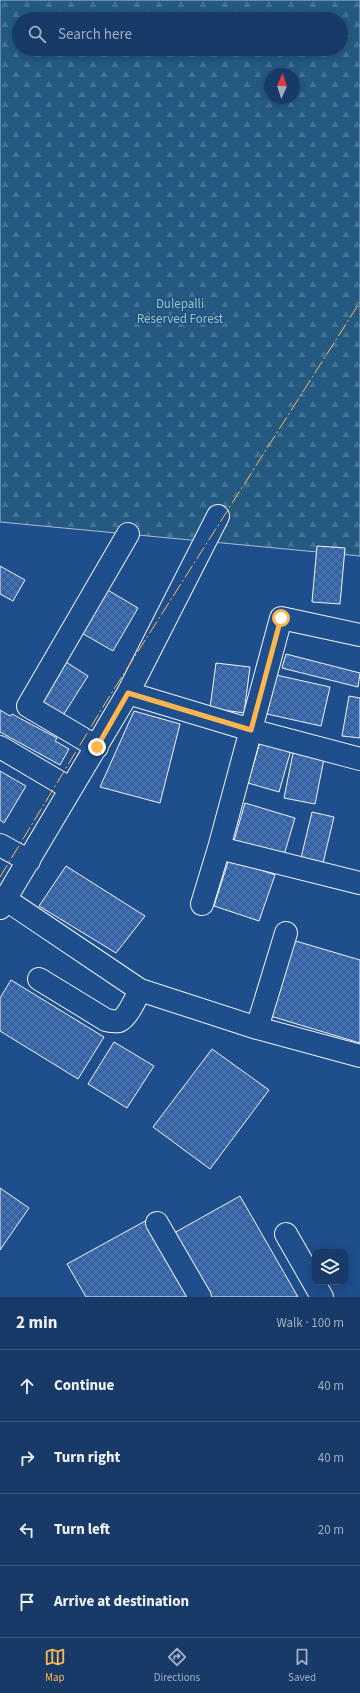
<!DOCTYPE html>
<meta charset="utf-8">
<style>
body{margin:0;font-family:"Source Sans 3",sans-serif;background:#20416f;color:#f1f3f6}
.controls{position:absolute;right:12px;bottom:12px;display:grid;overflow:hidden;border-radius:8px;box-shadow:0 2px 10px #0003}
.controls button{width:36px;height:36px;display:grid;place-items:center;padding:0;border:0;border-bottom:1px solid #36547d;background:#173a69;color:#f1f3f6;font:20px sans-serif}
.compass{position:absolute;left:264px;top:68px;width:36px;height:36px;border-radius:50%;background:#173a69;box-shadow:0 2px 10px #0003;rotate:3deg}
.stop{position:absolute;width:12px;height:12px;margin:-9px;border:3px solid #ffb74d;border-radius:50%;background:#fff}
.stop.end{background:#ffb74d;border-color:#fff;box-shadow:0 1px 4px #0008}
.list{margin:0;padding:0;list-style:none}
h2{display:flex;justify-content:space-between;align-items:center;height:52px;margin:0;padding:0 16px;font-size:17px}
h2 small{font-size:13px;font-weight:400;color:#9eadc0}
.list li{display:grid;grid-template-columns:26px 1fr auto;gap:12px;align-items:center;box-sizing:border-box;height:72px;padding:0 16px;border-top:1px solid #36547d}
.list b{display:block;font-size:15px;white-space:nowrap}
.list em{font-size:13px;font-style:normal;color:#9eadc0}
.icon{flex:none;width:22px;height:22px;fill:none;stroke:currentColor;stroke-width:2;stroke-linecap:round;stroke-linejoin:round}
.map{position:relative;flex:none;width:360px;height:1297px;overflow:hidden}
.search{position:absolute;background:#173a69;box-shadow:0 2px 10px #0003;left:12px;right:12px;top:12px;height:44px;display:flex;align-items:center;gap:10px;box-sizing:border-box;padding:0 14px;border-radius:22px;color:#9eadc0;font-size:15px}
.sheet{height:340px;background:#173a69}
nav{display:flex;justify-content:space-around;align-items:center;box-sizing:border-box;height:56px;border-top:1px solid #36547d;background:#173a69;font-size:11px;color:#9eadc0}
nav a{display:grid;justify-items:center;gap:2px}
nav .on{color:#ffb74d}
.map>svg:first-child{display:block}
.forest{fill:url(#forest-firs);stroke:#a8bbd7;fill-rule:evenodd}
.building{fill:url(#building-cross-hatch);stroke:#f2f6ff}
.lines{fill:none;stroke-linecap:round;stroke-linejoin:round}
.minor-casing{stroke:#f2f6ff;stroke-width:24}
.minor{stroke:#1f4e8c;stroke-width:22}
.power{stroke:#ffb74d;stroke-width:1;stroke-dasharray:14 3 2 3;stroke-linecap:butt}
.route{stroke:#ffb74d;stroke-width:5}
.labels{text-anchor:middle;stroke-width:3;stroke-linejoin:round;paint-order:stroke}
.park-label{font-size:13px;fill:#97c8a6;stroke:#1f4e8c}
</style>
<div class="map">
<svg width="360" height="1297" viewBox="0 0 360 1297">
<defs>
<pattern id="forest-firs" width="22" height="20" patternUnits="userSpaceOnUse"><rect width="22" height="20" fill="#245a82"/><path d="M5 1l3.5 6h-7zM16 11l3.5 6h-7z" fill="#447295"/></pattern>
<pattern id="building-cross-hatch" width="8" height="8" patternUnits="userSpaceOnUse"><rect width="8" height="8" fill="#3563a3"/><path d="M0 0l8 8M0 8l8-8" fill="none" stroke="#537ab1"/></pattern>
</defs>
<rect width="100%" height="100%" fill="#1f4e8c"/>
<path class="forest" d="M0,0H360V556L0,522ZM19,19H341V49H19ZM270,74H294V98H270Z"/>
<path class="building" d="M317,546L345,548L340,604L312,602Z
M0,566L25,580L13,601L0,594Z
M106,589L138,608L113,651L80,632Z
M286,654L360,673L358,687L282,668Z
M66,662L88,676L62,717L40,704Z
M216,663L250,667L244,713L210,708Z
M276,675L330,687L321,726L267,714Z
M349,696L360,698V738L342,736Z
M0,710L10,716L12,714L57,738L55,741L69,749L60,765L0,732Z
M134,711L180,724L160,803L100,787Z
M260,742L291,750L279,792L248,783Z
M293,753L324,759L315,804L284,798Z
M0,771L26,786L4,823L0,820Z
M245,803L295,818L284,855L234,841Z
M312,812L334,817L323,863L301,858Z
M229,859L275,875L259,921L214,906Z
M66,866L145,916L116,953L39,906Z
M289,939L360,960V1043L267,1015Z
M11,980L104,1037L78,1079L0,1031V998Z
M114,1042L154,1066L127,1108L88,1084Z
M212,1049L269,1090L210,1169L153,1127Z
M0,1188L29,1208L0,1250Z
M240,1196L298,1297H211L174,1233Z
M147,1220L190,1297H86L67,1264Z"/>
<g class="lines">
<defs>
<path id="minor" d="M128,693L218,516
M0,747L71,789
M97,747L28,706L128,534
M0,845L29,861
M219,848L360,883
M5,899L140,990L257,1028L360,1056
M202,904L219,848L281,618L360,635
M0,908L128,693L251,730L360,759
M39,979L106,1020C110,1021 115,1022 119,1021C128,1017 136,998 140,990
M257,1028L286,933
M157,1223L200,1297
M286,1234L322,1297"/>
</defs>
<use href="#minor" class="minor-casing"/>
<use href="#minor" class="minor"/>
<path class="power" d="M0,877L109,697L360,302"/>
</g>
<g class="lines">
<path class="route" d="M97,747L128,693L251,730L281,618"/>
</g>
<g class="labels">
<g class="park-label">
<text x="180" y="308">Dulepalli<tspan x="180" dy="15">Reserved Forest</tspan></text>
</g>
</g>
</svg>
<div class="controls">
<button><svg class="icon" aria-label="layers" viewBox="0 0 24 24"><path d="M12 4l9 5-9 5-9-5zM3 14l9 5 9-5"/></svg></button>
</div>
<svg class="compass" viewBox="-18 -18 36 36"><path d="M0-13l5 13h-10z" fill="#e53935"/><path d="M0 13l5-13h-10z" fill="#9eadc0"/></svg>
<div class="stop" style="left:281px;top:618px"></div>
<div class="stop end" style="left:97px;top:747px"></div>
<div class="search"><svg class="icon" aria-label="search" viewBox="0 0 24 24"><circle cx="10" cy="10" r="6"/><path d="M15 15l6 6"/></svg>Search here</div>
</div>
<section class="sheet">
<h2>2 min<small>Walk · 100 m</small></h2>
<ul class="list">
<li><svg class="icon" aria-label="ahead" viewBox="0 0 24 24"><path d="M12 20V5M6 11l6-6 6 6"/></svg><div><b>Continue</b></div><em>40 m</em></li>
<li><svg class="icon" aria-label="right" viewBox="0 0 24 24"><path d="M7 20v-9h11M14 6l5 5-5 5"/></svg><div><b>Turn right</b></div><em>40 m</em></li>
<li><svg class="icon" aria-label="left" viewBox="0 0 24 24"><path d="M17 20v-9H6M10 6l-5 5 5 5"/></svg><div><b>Turn left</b></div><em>20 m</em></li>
<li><svg class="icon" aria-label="arrive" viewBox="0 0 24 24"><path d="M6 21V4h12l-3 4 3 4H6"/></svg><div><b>Arrive at destination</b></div></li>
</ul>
</section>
<nav>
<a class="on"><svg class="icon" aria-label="map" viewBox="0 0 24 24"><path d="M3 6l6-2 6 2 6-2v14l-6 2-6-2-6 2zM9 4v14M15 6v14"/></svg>Map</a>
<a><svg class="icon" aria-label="directions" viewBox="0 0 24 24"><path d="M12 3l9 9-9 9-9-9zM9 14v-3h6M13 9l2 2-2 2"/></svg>Directions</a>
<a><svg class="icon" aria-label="saved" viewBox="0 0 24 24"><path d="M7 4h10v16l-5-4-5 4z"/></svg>Saved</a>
</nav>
